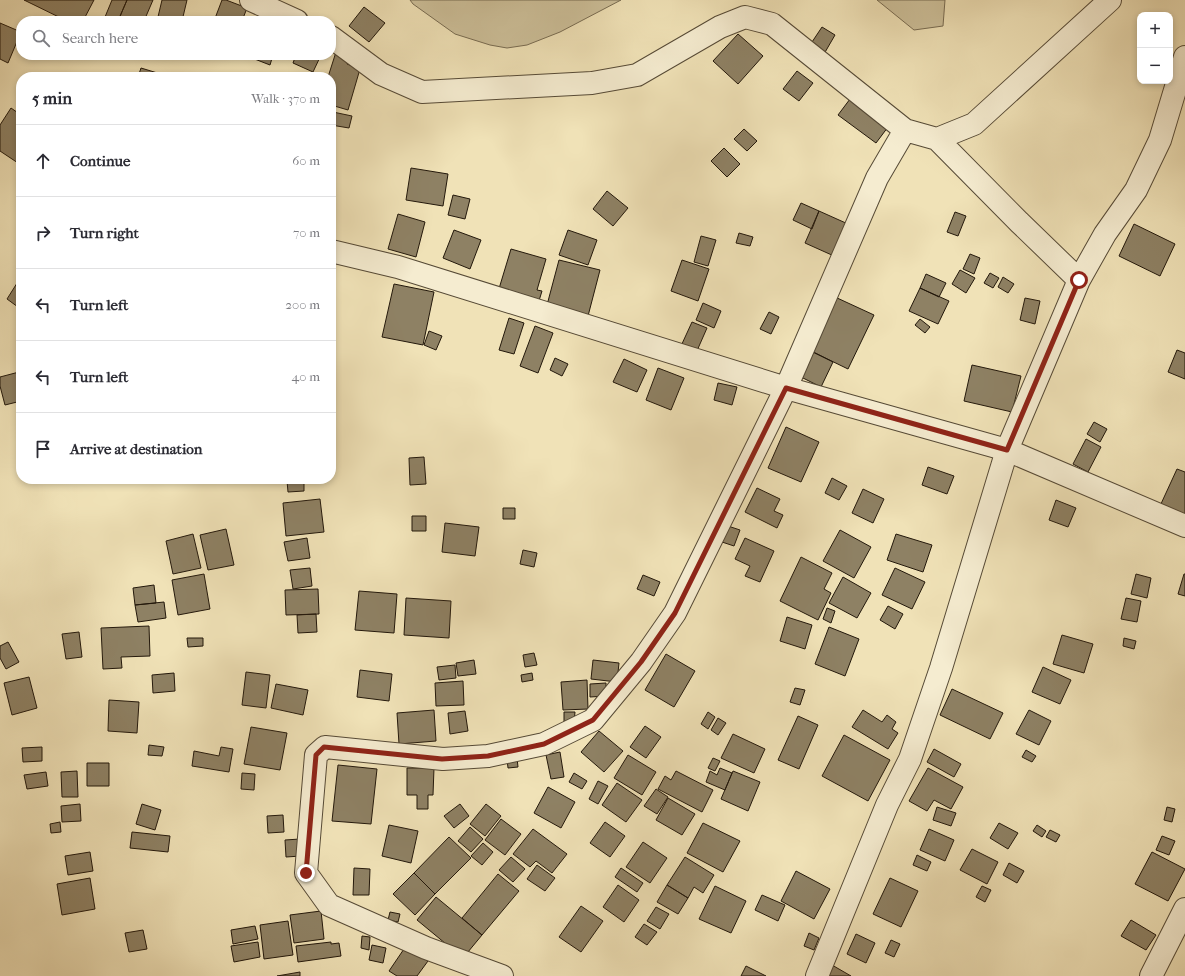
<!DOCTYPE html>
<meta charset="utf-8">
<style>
body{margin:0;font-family:"IM FELL French Canon",serif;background:#f2f2f3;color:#2b2b33}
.controls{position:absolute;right:12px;top:12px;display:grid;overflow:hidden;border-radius:8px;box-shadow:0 2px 6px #0003}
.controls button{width:36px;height:36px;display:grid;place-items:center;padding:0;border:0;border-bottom:1px solid #e1e1e2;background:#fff;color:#2b2b33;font:20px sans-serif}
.stop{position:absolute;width:12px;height:12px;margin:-9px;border:3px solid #8f2418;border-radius:50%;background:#fff}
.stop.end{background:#8f2418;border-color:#fff;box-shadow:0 1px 4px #0008}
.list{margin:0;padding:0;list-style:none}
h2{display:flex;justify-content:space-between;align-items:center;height:52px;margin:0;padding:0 16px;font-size:17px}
h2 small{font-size:13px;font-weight:400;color:#7c7c81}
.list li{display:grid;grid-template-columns:26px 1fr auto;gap:12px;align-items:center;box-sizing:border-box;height:72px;padding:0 16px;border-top:1px solid #e1e1e2}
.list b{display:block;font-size:15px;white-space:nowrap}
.list em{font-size:13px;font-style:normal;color:#7c7c81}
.icon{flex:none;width:22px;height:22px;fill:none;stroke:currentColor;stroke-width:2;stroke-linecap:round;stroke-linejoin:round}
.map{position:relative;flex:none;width:1185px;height:976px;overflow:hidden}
.search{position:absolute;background:#fff;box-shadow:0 2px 6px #0003;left:16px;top:16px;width:320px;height:44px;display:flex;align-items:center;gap:10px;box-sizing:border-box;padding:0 14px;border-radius:16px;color:#7c7c81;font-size:15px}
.panel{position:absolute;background:#fff;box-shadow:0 2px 6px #0003;left:16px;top:72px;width:320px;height:412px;border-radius:16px}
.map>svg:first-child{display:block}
.green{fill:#cdc09a;stroke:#786c52}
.building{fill:#8e8164;stroke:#23180b}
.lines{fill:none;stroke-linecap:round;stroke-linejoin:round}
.minor-casing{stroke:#564a36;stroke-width:24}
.minor{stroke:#f5ecd0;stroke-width:22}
.route{stroke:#8f2418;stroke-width:5}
</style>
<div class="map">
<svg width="1185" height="976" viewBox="0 0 1185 976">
<rect width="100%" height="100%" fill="#f0e2b7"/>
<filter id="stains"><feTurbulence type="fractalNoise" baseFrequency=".005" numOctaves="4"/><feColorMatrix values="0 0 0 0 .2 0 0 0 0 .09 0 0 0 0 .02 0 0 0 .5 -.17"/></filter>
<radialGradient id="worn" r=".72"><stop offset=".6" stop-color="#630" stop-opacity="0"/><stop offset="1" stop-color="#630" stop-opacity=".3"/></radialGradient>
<path class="green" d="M410,0H621L560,32L527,45L507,48L490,45L455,34L413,4Z
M877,0H945L943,26L914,30Z"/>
<path class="building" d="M24,0H94L83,21H67Z
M112,0H127L118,21L105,17Z
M127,0H153L144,21H118Z
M162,0H187L182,21H157Z
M222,0H226L247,8L242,21H214Z
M364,7L385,23L369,42L349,26Z
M0,23L21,32L8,63L0,59Z
M822,27L835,35L824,54L810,45Z
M738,34L763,56L738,84L713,61Z
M336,52L350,56L347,64L360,69L348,110L331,105V77H328Z
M253,55H273L270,65L252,58Z
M296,55H321L313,72L293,63Z
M141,68L164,75V77H138Z
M797,71L813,83L799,101L783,89Z
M853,95L891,123L876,143L838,115Z
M11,108L21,115V165L0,151V125Z
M333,112L352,116L349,128L331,125Z
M744,129L757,141L747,151L734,139Z
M724,148L740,164L727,177L711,161Z
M411,168L448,174L443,206L406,200Z
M607,191L628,208L613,226L593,209Z
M453,195L470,199L465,219L448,215Z
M801,203L819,211L812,229L793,220Z
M819,211L848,224L834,256L805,243Z
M955,212L966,216L958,236L947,232Z
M398,214L425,222L416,257L388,249Z
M1134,224L1175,244L1160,276L1119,256Z
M454,230L481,240L470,269L443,258Z
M568,230L597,240L588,265L559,255Z
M739,233L753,237L750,246L736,243Z
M701,236L716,240L708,266L694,262Z
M511,249L546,259L537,290L542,291L538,304L498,292Z
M970,254L980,258L974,274L963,269Z
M559,260L600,270L588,316L547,305Z
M682,260L709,269L698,301L671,291Z
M960,270L975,278L966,293L952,284Z
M990,273L999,278L993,288L984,283Z
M926,274L946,283L939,297L920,288Z
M1003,277L1014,284L1008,293L998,287Z
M19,280L21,282V303L18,307L7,299Z
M394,284L434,292L423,345L382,337Z
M920,288L949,301L938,324L909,311Z
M835,297L874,315L848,369L809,350Z
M1025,298L1040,301L1035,324L1020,320Z
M703,303L721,311L714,328L696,320Z
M769,312L779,317L771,334L760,329Z
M509,318L524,323L514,354L499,350Z
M920,319L930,327L925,333L915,325Z
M692,322L707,328L696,353L681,346Z
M535,326L553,333L538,373L520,366Z
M429,331L442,336L436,350L424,345Z
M809,350L833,362L821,387L797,375Z
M1177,350L1185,353V379L1168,372Z
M555,358L568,364L562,376L550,370Z
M624,359L647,370L637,392L613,382Z
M972,365L1021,376L1012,412L964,401Z
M658,368L684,378L671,410L646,400Z
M19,372L21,379V401L5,405L0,386V377Z
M718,383L737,387L732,405L714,400Z
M1094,422L1107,429L1100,442L1087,434Z
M786,427L819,442L801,482L768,468Z
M1086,439L1101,447L1088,472L1073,464Z
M424,457L426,484L410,485L409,458Z
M928,467L954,476L947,494L922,485Z
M1177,469L1185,472V513L1183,516L1160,506Z
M832,478L847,486L839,500L825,493Z
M304,480V491L288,492L287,481Z
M757,488L780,499L774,511L783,515L777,528L745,512Z
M863,489L884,499L873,523L852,513Z
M320,499L324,532L286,536L283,503Z
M1056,500L1076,508L1068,527L1049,520Z
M503,508H515V519H503Z
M412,516H426V531H412Z
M445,523L479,527L475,556L442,552Z
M725,525L740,530L734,546L719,541Z
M226,529L234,565L208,570L200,535Z
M840,530L871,547L854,578L823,561Z
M193,534L201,568L173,574L166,541Z
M896,534L932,545L923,572L887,560Z
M307,538L310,558L288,561L284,542Z
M745,538L774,551L760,582L745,576L750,566L735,559Z
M523,550L537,553L534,567L520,564Z
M801,557L832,573L824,589L831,593L818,620L780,601Z
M310,568L312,586L293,589L290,570Z
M895,568L925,582L912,609L882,595Z
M204,574L210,609L178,615L172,580Z
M1136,574L1151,578L1147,598L1131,594Z
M1184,574H1185V596L1178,594Z
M643,575L660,582L654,596L637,589Z
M843,577L871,593L857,618L829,603Z
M154,585L156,603L135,605L133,588Z
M318,589L319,614L286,615L285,590Z
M359,591L397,594L394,633L355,630Z
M406,598L451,601L449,638L404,635Z
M1126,598L1141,601L1137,622L1121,619Z
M164,602L166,618L138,622L135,605Z
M888,606L903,614L895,629L880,620Z
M827,608L835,611L831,623L823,619Z
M316,614L317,632L298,633L297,615Z
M787,617L812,625L805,649L780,641Z
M149,626L150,656L121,657L122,668L103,669L101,628Z
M829,627L859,639L845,676L815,664Z
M79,632L82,657L66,659L62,634Z
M1062,635L1093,644L1084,673L1053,664Z
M187,638H203V646L188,647Z
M1124,638L1136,641L1134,649L1123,646Z
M8,642L19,662L6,669L0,658V646Z
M534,653L537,665L525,667L523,655Z
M666,654L695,671L674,707L645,690Z
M474,660L476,674L458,676L456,663Z
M593,660L619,663L617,682L591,679Z
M455,665L456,678L439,680L437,667Z
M1043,667L1071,680L1060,704L1032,692Z
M360,670L392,674L389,701L357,697Z
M246,672L270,675L266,708L242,705Z
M174,673L175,691L153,693L152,675Z
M532,673L533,680L522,682L521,675Z
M29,677L37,708L12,715L4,683Z
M587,680L588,709L563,710L561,682Z
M463,681L464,705L436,706L435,683Z
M606,683V696L590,697V684Z
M276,684L308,690L303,715L271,708Z
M795,688L805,690L800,705L790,702Z
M952,689L1003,713L990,739L940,715Z
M109,700L139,702L137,733L108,731Z
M434,710L436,741L399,744L397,713Z
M863,710L882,722L887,715L896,722L892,729L898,733L888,749L852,727Z
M1029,710L1051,721L1039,745L1016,734Z
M465,711L468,731L450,734L448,713Z
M564,712H575L574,723H564Z
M708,712L715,717L708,729L701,724Z
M798,716L818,725L799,769L778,760Z
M718,718L726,723L718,735L711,730Z
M645,726L661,737L646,758L630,747Z
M251,727L287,733L280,770L244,764Z
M599,731L623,751L604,772L581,752Z
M733,734L765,749L754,773L721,758Z
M844,735L890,760L868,801L822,776Z
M149,745L164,747L162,756L148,755Z
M42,747V761L23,762L22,748Z
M221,747L233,749L229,772L192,766L194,751L219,756Z
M934,749L961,764L954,777L927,762Z
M1026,750L1036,756L1032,762L1022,757Z
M560,752L564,777L551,779L546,755Z
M628,755L656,772L642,795L614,778Z
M517,758L518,767L508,768L507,759Z
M713,758L720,761L715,771L708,768Z
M87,763H109V786H87Z
M338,765L377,769L371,824L332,821Z
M407,768H434L433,795H428V809H417V795H407Z
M720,768L732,773L725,790L706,782L710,771L717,775Z
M928,768L963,787L951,809L934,800L927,811L909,801Z
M77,771L78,797H62L61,772Z
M676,771L713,790L702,812L658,789L665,776L671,780Z
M733,771L760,782L748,811L721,799Z
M46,772L48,786L27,789L24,775Z
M242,773L255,774L254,790L241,789Z
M574,773L587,781L582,789L569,782Z
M598,781L608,786L598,804L589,799Z
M617,783L642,800L626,822L602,805Z
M548,787L575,802L561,828L534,813Z
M656,789L668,797L657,814L644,806Z
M668,798L695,814L682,835L656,820Z
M80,804L81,821L62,822L61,806Z
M142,804L161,810L155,830L136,824Z
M460,804L469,816L454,828L444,816Z
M486,804L501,816L485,836L470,824Z
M937,807L956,813L951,826L933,820Z
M1167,807L1175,809L1172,822L1164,820Z
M283,815L284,832L268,833L267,816Z
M501,819L521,834L505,855L485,840Z
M60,822L61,832L51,833L50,824Z
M605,822L625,836L610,857L590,843Z
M703,823L740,841L723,872L687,853Z
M999,823L1018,833L1008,849L990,838Z
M389,825L418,831L411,863L382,856Z
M1037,825L1046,831L1042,837L1033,831Z
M470,827L483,839L471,852L458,841Z
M533,829L567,854L552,873L536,861L530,867L513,854Z
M929,829L954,840L945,861L920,850Z
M1050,830L1060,835L1056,842L1046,837Z
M132,832L170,836L168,852L130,848Z
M1162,836L1175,841L1169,855L1156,850Z
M449,837L471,858L435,894L414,873Z
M300,839L301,856L286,857L285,840Z
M643,842L667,858L650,883L626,867Z
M483,843L493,852L482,865L471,856Z
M972,849L998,862L987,884L960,870Z
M90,852L93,871L68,875L65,856Z
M1152,852L1185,869L1168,901L1135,884Z
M917,855L931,862L927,871L913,865Z
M511,857L525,869L513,882L499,870Z
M685,857L714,875L703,893L694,887L688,898L667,885Z
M1009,863L1024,871L1017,883L1003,875Z
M537,865L555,878L545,891L527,879Z
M354,868L370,869L369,895H353Z
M621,868L643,883L637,892L615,877Z
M796,871L830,889L814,919L781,901Z
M414,873L435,894L415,915L393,894Z
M498,874L519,891L482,935L462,918Z
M90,878L95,909L62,915L57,884Z
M890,878L918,891L901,927L873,914Z
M618,885L639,900L624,922L603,907Z
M667,885L688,898L678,914L657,902Z
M715,886L746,901L731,933L699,919Z
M982,886L991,890L985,902L976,897Z
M762,895L785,905L778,921L755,910Z
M436,897L482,935L463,958L417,920Z
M581,906L603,921L581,952L559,937Z
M656,907L669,914L660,929L647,921Z
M321,911L324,939L294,943L290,915Z
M390,912L400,914L398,922L388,920Z
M1131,920L1156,935L1146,950L1121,936Z
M288,921L293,955L264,959L260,925Z
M644,924L657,932L647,945L635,937Z
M255,926L258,939L233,944L231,930Z
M143,930L147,949L129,952L125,933Z
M809,933L819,938L814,950L804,946Z
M856,934L875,943L866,963L847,954Z
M362,936L370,937L369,950L361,948Z
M891,940L900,944L894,957L885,953Z
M258,942L260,957L234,962L231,946Z
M331,942V944L339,943L341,956L298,962L296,946Z
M372,945L386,948L383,963L369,960Z
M406,946L428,961L417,976H397L389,971Z
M832,965L851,976H826Z
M746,966L766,976H741Z
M300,972V976H277Z"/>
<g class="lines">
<defs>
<path id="minor" d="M251,0L297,21
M331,37L381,74L422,92L592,83L637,75L720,27L745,17L772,24L905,130L937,139L974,124L1110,0
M937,139L1019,222L1079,280
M331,251L398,267L786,388L1007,450L1185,526
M502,976L426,948L329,905L306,873L316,755L325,747L443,759L488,756L544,744L593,720L641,662L675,613L786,388L877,178L905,130
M817,976L887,805L910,759L941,668L1007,450L1079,280L1105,234L1136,190L1160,140L1185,57
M1151,976L1185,909"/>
</defs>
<use href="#minor" class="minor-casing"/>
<use href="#minor" class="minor"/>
</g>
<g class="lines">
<path class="route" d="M306,873L316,755L324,747L442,759L488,756L544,744L593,720L641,662L675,613L786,388L1007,450L1079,280"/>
</g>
<rect width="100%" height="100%" filter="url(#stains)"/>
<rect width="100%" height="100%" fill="url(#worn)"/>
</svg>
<div class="controls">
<button>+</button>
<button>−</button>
</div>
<div class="stop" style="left:1079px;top:280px"></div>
<div class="stop end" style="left:306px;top:873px"></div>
<div class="search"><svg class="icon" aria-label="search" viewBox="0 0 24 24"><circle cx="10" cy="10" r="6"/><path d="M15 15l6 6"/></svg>Search here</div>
<section class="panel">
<h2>5 min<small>Walk · 370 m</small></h2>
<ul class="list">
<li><svg class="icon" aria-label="ahead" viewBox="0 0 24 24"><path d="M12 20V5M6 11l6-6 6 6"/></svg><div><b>Continue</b></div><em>60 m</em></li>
<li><svg class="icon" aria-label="right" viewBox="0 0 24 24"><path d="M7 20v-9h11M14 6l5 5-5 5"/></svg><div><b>Turn right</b></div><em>70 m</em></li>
<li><svg class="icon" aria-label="left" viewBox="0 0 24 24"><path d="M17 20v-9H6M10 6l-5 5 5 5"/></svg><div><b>Turn left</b></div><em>200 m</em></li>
<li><svg class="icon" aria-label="left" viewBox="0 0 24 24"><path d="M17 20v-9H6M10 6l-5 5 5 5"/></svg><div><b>Turn left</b></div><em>40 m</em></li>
<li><svg class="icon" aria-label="arrive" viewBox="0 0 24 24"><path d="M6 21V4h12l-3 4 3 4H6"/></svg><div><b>Arrive at destination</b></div></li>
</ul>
</section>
</div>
